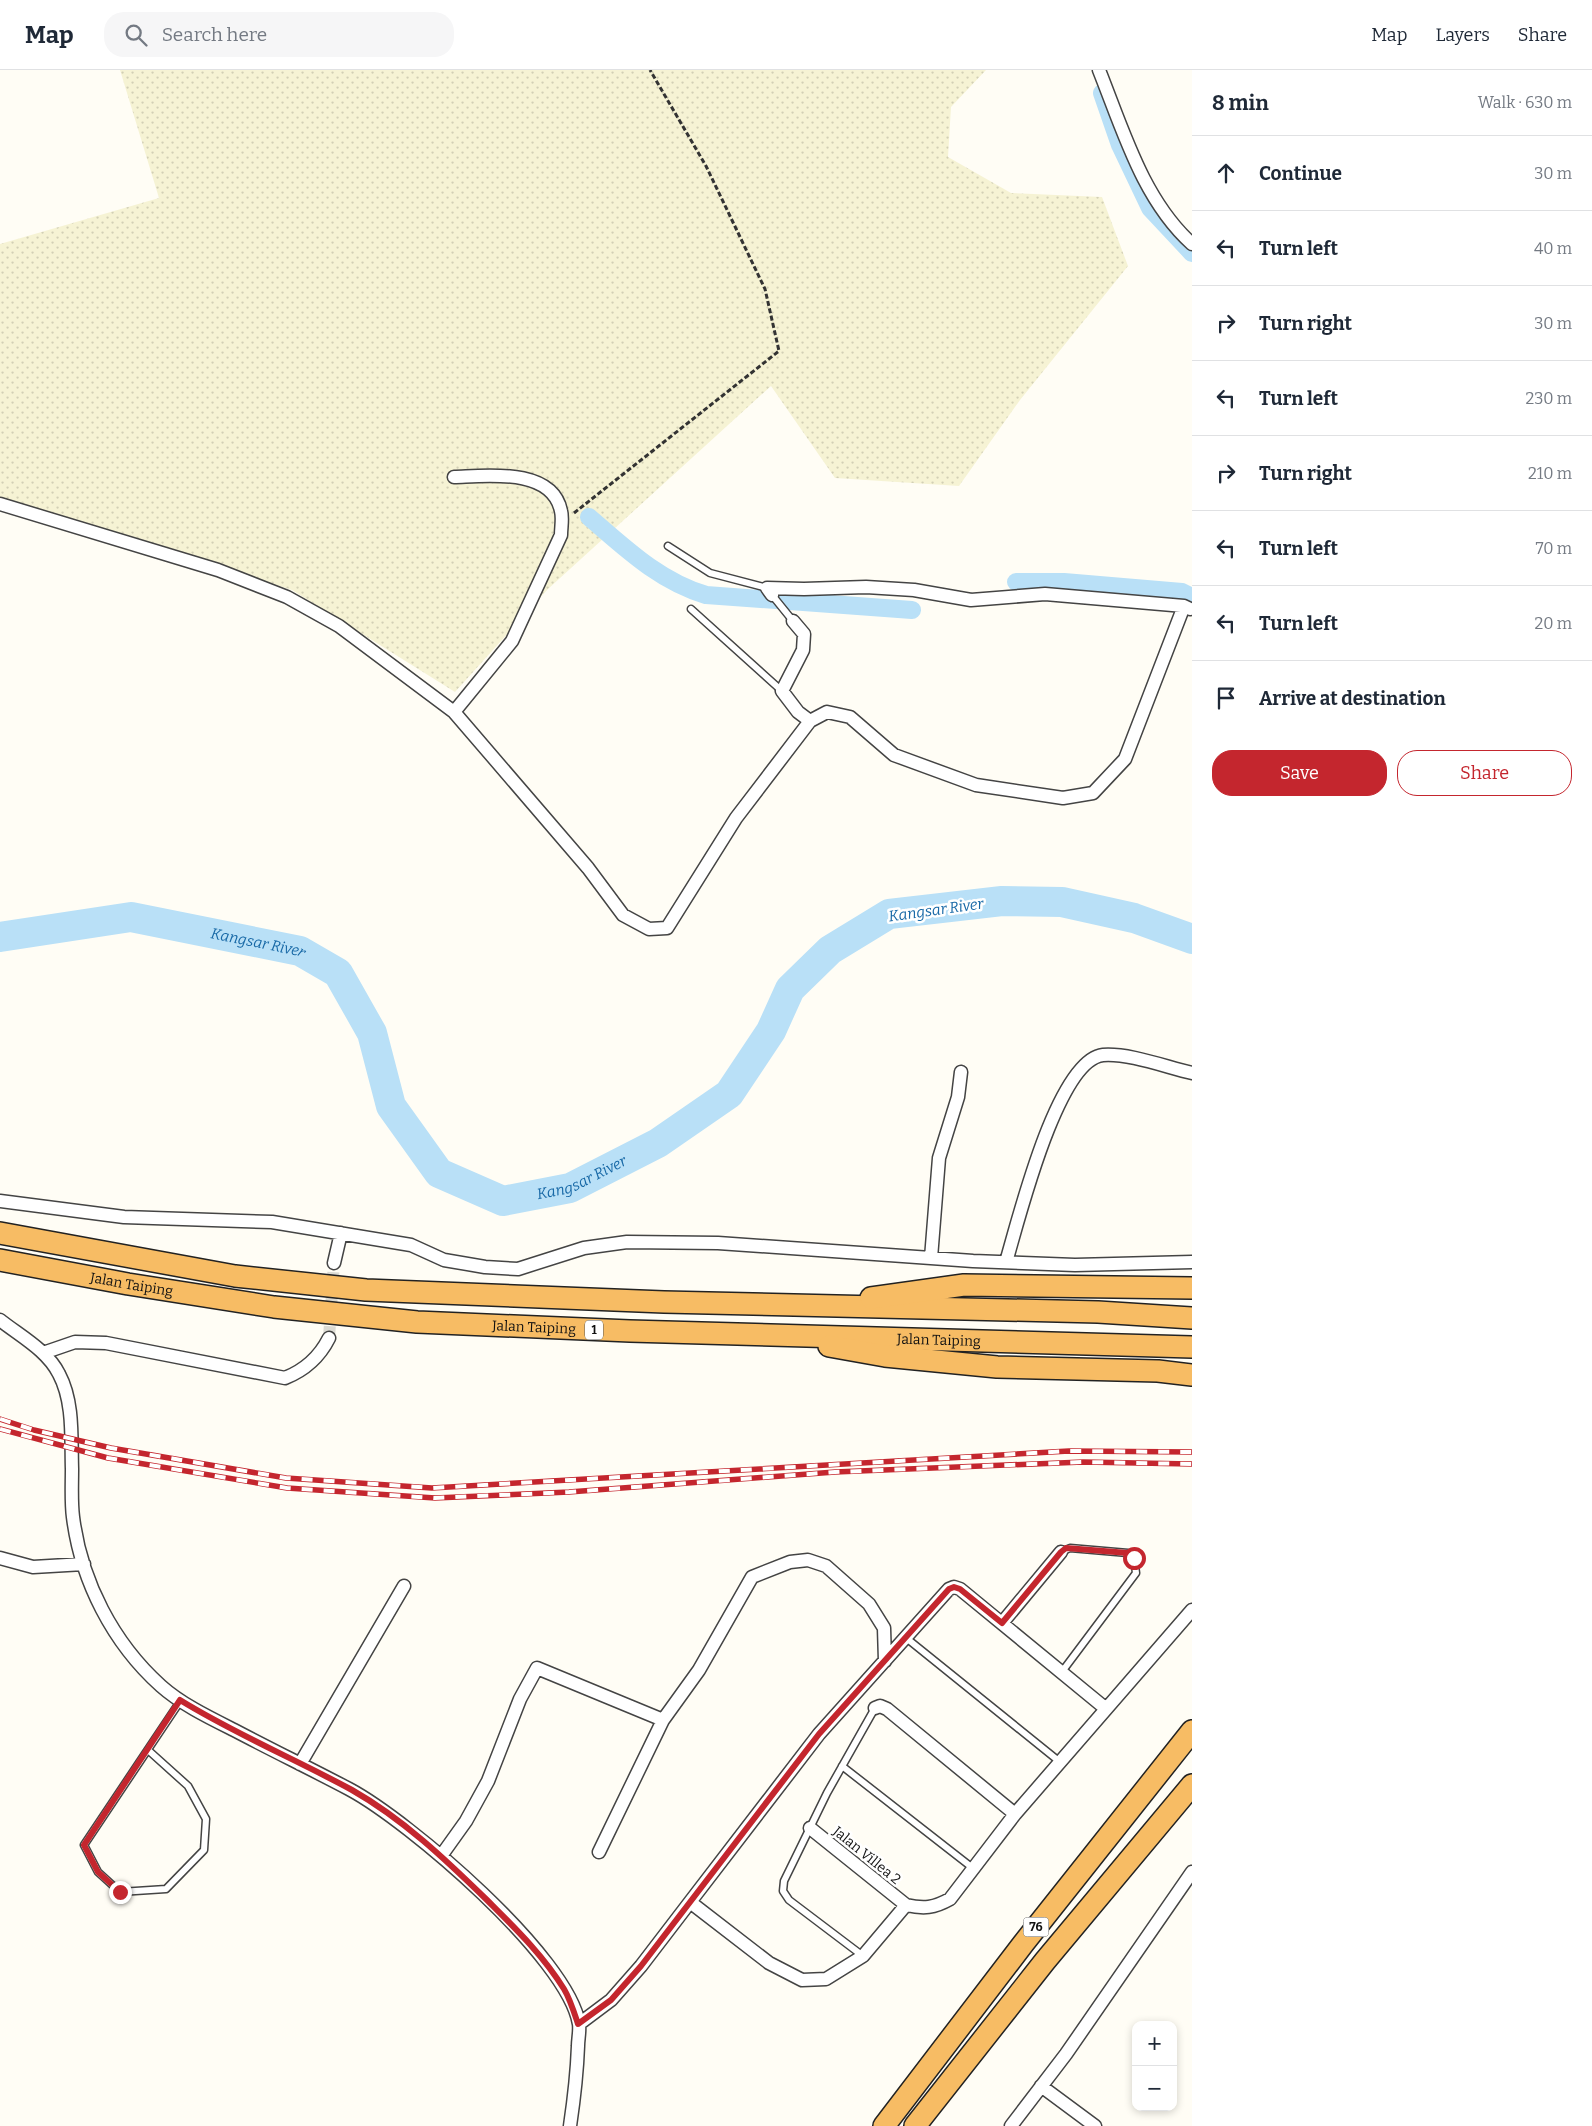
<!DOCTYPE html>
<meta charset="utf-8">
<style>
body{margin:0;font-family:Bitter,serif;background:#f6f6f7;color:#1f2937}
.controls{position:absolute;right:15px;bottom:15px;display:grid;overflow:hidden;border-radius:10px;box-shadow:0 2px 8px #0003}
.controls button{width:45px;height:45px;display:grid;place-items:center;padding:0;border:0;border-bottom:1px solid #e0e1e3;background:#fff;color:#1f2937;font:25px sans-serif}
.stop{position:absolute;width:15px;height:15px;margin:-11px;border:4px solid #c4262e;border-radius:50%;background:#fff}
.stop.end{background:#c4262e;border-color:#fff;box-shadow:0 1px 5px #0008}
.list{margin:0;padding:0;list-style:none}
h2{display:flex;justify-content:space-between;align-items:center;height:65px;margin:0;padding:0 20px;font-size:21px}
h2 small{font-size:16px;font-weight:400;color:#747a83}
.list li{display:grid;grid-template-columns:32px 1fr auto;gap:15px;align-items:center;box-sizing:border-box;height:75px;padding:0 20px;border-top:1px solid #e0e1e3}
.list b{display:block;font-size:19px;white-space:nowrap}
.list em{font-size:16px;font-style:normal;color:#747a83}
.actions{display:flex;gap:10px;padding:15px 20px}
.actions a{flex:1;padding:11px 0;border:1px solid #c4262e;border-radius:20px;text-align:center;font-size:18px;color:#c4262e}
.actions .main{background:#c4262e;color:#fff}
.icon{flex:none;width:28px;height:28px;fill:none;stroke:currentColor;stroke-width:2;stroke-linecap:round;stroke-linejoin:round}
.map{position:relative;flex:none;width:1192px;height:2056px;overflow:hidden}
header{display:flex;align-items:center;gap:30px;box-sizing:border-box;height:70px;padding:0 25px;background:#fff;border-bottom:1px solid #e0e1e3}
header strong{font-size:24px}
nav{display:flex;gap:28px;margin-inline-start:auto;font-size:18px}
.search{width:350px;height:45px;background:#f6f6f7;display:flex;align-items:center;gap:12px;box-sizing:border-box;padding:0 18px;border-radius:20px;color:#747a83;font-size:19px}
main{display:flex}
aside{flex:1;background:#fff}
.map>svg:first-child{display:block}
.farmland{fill:url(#farmland-dots)}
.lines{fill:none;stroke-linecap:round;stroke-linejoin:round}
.canal{stroke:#b9e0f7;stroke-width:18}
.river{stroke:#b9e0f7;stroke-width:30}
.minor-tunnel{stroke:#dbdad3;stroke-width:12;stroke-dasharray:12 6;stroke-linecap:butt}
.service-casing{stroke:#444;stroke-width:9}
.minor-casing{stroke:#444;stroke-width:15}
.trunk-casing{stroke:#222;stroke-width:24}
.path{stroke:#333;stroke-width:3;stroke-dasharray:5 2.5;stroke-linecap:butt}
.service{stroke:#fff;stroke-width:6}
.minor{stroke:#fff;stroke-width:12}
.trunk{stroke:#f7bc64;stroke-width:21}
.rail-casing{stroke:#c4262e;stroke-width:5.5}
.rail{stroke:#fff;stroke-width:4;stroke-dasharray:11;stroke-linecap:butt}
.route{stroke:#c4262e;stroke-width:6}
.labels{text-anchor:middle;stroke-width:5;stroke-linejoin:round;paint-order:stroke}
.shield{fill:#fff;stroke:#585858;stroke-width:1}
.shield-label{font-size:12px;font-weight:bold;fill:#111}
.street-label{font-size:14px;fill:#111;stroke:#fff}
.water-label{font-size:15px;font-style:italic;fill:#1768a6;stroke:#fff}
</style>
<header>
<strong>Map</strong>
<div class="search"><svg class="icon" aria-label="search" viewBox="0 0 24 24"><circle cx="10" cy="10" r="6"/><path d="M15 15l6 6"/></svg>Search here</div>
<nav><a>Map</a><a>Layers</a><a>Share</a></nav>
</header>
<main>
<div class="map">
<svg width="1192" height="2056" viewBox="0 0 1192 2056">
<defs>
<pattern id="farmland-dots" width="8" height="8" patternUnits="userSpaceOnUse" patternTransform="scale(1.25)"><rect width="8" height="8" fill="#f6f3d4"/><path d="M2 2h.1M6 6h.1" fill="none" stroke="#d2cfb5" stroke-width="1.8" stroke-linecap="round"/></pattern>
</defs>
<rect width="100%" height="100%" fill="#fffdf5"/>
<path class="farmland" d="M120,0H986L951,37L948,87L1011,123L1102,127L1128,196L1020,330L959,416L835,408L771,316L548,519L455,622L292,520L0,427V174L159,128Z"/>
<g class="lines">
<path class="canal" d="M1102,23L1120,75L1150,138L1192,183
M589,447C625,478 659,511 706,525L912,540
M1016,512H1064L1182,522L1192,527"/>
<path class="river" id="s1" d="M0,867L131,847L300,881L338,903L372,963L391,1036L439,1103L503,1131L570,1118L658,1073L729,1024L771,961L790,919L830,880L889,844L1002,831L1062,832L1134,848L1192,869"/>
<path class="minor-tunnel" d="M329,1268L334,1193"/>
<defs>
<path id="service" d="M668,476L710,503L767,518
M772,525L793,551
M691,539L782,621
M1061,1482L1070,1478L1128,1483L1134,1488L1136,1503L1061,1603
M905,1567L1060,1692
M148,1680L188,1716L206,1749L204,1780L166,1819L120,1822L98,1802L84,1775L181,1630
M842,1696L974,1799
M863,1886L789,1830L783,1821L784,1811L827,1723L875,1638"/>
<path id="minor" d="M1099,0C1123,60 1143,130 1192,174
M0,434L218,500L287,527L339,556L454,642L588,798L623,845L649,859L667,858L736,748L810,651
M772,525L767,518L804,519L866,517L914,520L971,530L1045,524L1184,536L1190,539
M793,551L804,564L803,580L782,621L798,642L810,651L827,642L850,647L894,685L976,715L1063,728L1093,723L1125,689L1184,536
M454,642L512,571L561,465C561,457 563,448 561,441C552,397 486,406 454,407
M0,1131L124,1147L272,1152L411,1175L444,1190L485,1197L518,1199L584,1178L627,1172L718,1173L973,1191L1075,1195L1192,1192
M931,1188L939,1088L958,1027L961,1002
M1006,1192C1018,1152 1057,990 1103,985C1129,983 1166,997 1192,1003
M334,1193L341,1163
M0,1250C20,1266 47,1280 59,1304C74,1332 71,1368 72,1399C72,1415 71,1432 73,1447C81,1511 113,1573 161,1616C181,1634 210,1648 234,1660C272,1680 311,1699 349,1719C409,1751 568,1887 579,1954C580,1961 578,1969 578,1976C577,2003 574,2029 570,2056
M43,1283L75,1272L106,1273L285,1308C305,1300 319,1288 329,1268
M0,1488L33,1497L84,1494
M1002,1553L1061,1482
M875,1638L880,1636L887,1639L1015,1744
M300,1694L404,1516
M810,1758L906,1835C924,1839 934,1838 950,1829L1015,1744L1192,1540
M599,1782L663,1650
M441,1786L466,1751L488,1711L520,1629L537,1598L663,1650L699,1600L752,1507L790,1492L808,1490L826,1496L869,1534L884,1558L885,1591
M690,1832L819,1664L949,1519L954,1517L960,1519L1105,1638
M579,1954L611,1930L641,1896L690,1832L769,1893L802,1910L826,1909L863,1886L906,1835
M1041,2016L1095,2056
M1011,2056L1066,1984L1192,1802"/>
<g id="trunk">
<path d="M0,1163L235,1206L366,1220L664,1232L1098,1242L1192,1248"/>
<path id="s2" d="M0,1190L128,1214L274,1237L417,1252L630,1261L1192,1277"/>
<path d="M871,1228L964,1215L1192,1218"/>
<path d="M829,1276L885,1286L997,1297L1158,1301L1192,1305"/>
<path d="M884,2056L1023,1874L1192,1661"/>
<path d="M915,2056L1045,1891L1192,1715"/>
</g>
</defs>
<use href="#service" class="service-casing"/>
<use href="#minor" class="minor-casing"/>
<use href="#trunk" class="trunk-casing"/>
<path class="path" d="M574,443L779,281L765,219L706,96L650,0"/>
<use href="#service" class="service"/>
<use href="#minor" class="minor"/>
<use href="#trunk" class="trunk"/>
<defs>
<path id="rail" d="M0,1349L34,1360L111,1378L286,1408L432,1418L1069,1381L1192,1382
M0,1359L108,1388L287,1418L435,1428L569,1422L835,1402L1083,1392L1192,1394"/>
</defs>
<use href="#rail" class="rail-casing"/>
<use href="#rail" class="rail"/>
</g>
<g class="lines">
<path class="route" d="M120,1822L98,1802L84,1775L180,1630C235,1664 295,1689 352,1720C403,1749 445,1789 487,1830C515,1858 543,1885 564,1919C570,1929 574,1942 578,1954L611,1930L641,1896L819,1664L949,1519L954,1517L960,1519L1002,1553L1061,1482L1066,1478L1128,1483L1134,1488"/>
</g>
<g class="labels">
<g class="shield">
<rect x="585" y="1250.5" width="18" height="19" rx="4"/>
<rect x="1023.5" y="1847.5" width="25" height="19" rx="4"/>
</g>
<g class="shield-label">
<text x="594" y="1264">1</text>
<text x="1036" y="1861">76</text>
</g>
<g class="street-label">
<text dy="5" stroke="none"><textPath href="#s2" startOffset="134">Jalan Taiping</textPath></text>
<text dy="5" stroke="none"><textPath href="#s2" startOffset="539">Jalan Taiping</textPath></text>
<text dy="5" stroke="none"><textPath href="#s2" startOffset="944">Jalan Taiping</textPath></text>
<text transform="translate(867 1785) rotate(39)" y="5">Jalan Villea 2</text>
</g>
<g class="water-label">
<text transform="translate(936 840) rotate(-8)" y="5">Kangsar River</text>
<text dy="5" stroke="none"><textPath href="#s1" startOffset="262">Kangsar River</textPath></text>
<text dy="5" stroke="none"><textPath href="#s1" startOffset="728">Kangsar River</textPath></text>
</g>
</g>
</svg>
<div class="controls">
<button>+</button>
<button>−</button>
</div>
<div class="stop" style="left:1134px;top:1488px"></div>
<div class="stop end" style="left:120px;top:1822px"></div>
</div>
<aside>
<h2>8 min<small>Walk · 630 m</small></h2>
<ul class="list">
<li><svg class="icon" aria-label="ahead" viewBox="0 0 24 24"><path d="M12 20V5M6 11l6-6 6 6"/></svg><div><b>Continue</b></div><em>30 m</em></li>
<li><svg class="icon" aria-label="left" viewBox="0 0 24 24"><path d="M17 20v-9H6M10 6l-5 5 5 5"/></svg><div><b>Turn left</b></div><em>40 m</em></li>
<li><svg class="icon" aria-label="right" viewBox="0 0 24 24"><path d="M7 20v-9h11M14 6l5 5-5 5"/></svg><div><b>Turn right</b></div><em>30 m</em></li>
<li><svg class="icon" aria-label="left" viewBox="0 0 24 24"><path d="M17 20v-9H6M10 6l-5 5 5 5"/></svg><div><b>Turn left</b></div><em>230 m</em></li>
<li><svg class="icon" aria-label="right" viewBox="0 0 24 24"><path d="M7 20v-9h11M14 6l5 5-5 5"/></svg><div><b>Turn right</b></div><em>210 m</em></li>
<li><svg class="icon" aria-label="left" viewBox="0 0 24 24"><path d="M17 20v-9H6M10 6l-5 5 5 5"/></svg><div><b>Turn left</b></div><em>70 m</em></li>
<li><svg class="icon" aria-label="left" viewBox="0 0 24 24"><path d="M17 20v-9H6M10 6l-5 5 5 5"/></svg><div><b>Turn left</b></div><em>20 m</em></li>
<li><svg class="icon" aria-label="arrive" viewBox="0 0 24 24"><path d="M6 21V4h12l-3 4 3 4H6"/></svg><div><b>Arrive at destination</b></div></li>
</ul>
<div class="actions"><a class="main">Save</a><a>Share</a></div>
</aside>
</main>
